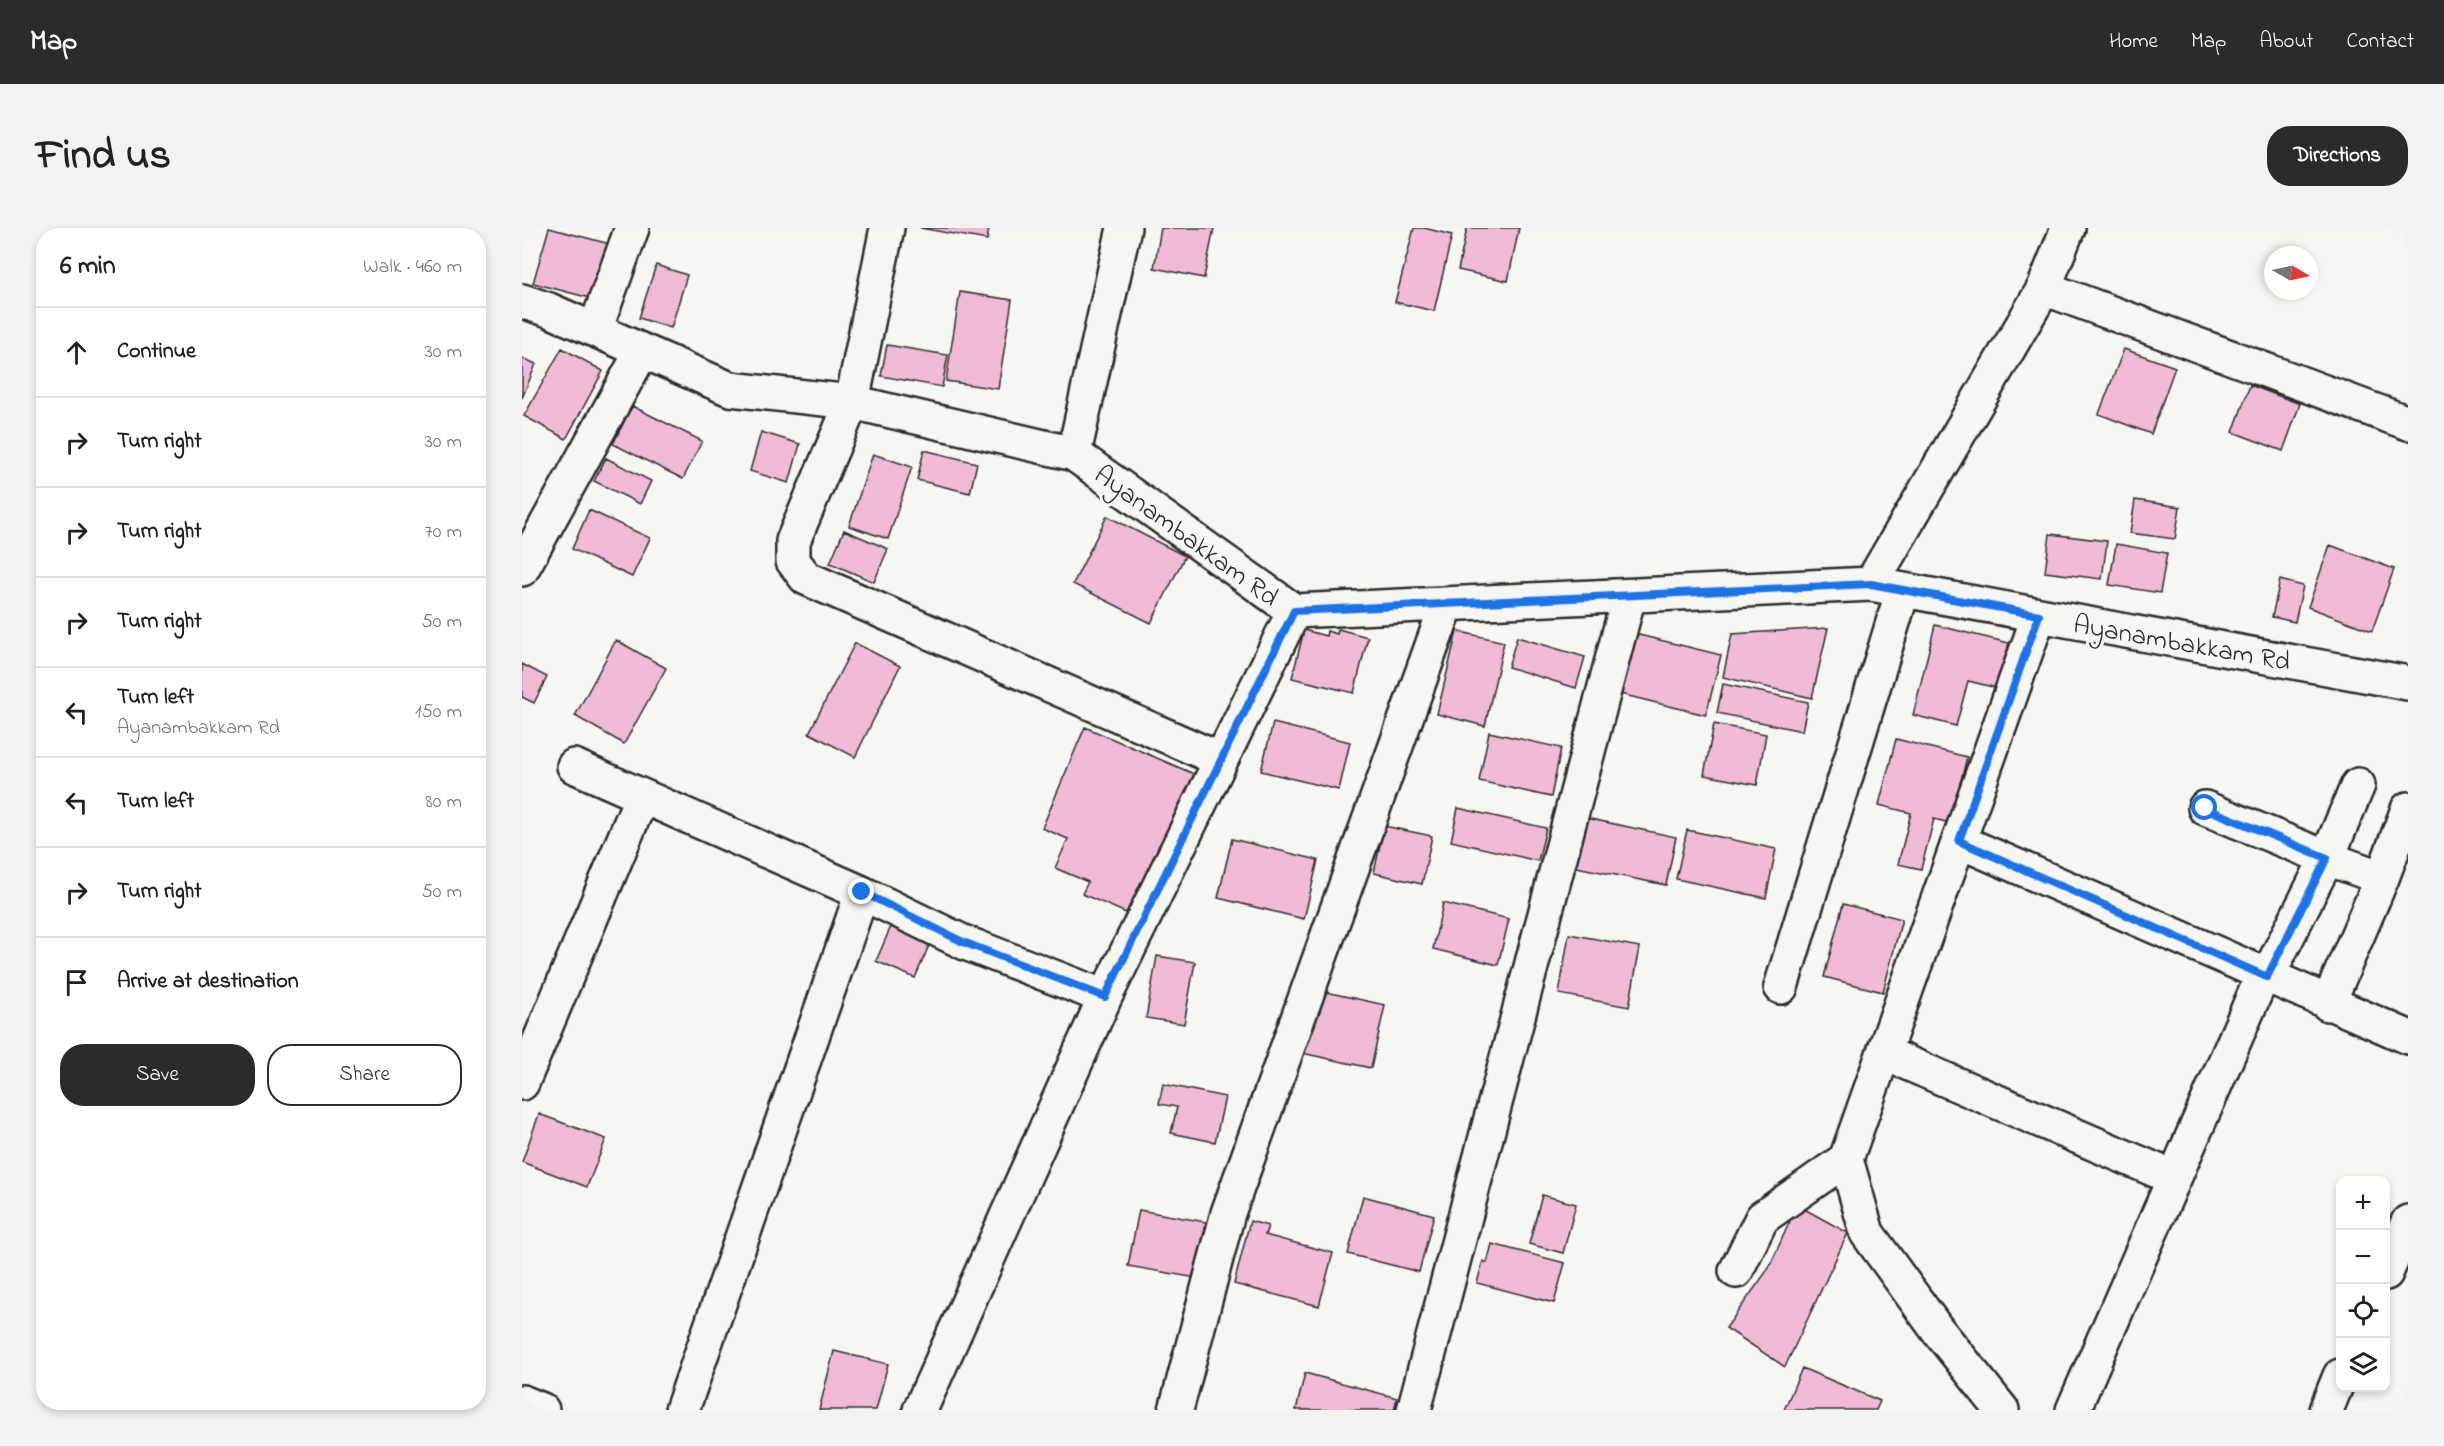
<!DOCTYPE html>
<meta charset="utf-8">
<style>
body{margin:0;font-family:"Indie Flower",sans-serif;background:#f2f2f2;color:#202124}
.controls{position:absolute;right:18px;bottom:18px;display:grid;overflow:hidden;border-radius:12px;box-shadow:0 3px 9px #0003}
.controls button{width:54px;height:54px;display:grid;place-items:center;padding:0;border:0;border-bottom:2px solid #e0e0e0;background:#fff;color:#202124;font:30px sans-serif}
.compass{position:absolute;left:1742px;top:18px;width:54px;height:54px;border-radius:50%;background:#fff;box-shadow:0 3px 9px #0003;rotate:99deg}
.stop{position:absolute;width:18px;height:18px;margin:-14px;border:4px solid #1a73e8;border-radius:50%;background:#fff}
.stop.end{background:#1a73e8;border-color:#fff;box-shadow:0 2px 6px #0008}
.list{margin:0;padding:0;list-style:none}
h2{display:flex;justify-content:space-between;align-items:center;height:78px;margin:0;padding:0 24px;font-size:26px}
h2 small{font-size:20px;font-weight:400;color:#757577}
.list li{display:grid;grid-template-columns:39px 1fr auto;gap:18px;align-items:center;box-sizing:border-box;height:90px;padding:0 24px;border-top:2px solid #e0e0e0}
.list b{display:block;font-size:22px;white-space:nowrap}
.list p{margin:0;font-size:20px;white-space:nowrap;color:#757577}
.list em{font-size:20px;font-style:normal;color:#757577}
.actions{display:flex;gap:12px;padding:18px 24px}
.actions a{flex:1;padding:14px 0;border:2px solid #2b2b2b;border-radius:24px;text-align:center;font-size:21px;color:#2b2b2b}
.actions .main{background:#2b2b2b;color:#fff}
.icon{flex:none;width:33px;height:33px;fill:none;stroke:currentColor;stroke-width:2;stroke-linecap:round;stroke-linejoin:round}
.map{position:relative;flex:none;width:1886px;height:1182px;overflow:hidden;border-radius:24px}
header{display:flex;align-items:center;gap:36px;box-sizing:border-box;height:84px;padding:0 30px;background:#2b2b2b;color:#fff}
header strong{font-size:28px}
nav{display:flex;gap:33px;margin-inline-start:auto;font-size:21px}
.intro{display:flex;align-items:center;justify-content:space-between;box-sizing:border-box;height:144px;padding:0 36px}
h1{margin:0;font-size:42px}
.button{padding:15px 27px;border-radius:24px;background:#2b2b2b;color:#fff;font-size:21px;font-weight:700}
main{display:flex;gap:36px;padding:0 36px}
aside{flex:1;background:#fff;border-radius:24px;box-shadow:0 3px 9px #0003}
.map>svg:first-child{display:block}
.building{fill:#f1bbd5;stroke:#2b2b2b;stroke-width:1.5}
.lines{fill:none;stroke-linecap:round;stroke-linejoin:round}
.minor-casing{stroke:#2b2b2b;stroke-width:38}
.minor{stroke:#f6f6f2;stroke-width:33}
.route{stroke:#1a73e8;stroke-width:8}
.labels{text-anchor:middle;stroke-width:6;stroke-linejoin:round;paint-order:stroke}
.street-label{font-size:27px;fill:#2b2b2b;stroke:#f6f6f2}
</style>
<header>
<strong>Map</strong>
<nav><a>Home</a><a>Map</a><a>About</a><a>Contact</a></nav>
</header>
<div class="intro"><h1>Find us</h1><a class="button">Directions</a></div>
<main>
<aside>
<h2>6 min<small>Walk · 460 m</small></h2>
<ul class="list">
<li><svg class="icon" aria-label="ahead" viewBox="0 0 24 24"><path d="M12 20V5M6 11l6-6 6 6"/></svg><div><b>Continue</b></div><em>30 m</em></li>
<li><svg class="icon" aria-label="right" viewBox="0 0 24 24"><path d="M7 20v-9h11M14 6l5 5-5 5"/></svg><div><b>Turn right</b></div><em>30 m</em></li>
<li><svg class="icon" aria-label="right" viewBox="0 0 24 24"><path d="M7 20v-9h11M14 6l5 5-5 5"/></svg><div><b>Turn right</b></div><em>70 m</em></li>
<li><svg class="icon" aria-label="right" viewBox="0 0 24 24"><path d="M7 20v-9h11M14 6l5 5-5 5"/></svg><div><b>Turn right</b></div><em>50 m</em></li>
<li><svg class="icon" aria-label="left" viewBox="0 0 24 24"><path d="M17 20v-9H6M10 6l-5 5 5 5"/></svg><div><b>Turn left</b><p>Ayanambakkam Rd</p></div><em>150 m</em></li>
<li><svg class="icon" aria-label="left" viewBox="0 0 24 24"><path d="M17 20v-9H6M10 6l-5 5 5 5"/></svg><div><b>Turn left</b></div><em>80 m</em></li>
<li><svg class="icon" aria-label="right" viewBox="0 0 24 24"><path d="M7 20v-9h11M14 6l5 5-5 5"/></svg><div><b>Turn right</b></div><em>50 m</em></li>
<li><svg class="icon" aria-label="arrive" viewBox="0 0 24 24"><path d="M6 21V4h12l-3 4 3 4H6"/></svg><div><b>Arrive at destination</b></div></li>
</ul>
<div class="actions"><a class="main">Save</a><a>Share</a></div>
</aside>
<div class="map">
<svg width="1886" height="1182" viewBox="0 0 1886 1182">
<rect width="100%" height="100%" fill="#f6f6f2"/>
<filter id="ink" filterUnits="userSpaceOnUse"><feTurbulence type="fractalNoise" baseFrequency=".0167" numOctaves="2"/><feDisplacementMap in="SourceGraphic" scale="12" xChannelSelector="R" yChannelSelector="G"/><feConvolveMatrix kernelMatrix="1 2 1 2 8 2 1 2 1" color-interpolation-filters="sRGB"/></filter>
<g filter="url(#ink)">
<path class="building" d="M27,0L88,16L72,71L11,55Z
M398,0H467L465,12Z
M639,0H692L682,50L632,40Z
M892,0H902L930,7L912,83L873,74Z
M945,0H997L986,53L936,42Z
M134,37L165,47L149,100L117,90Z
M438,64L490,72L476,161L424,153Z
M365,117L426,127L420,159L359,148Z
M40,120L81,143L44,211L2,188Z
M1602,121L1653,139L1629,206L1577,186Z
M0,130L14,136L0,170Z
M1728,157L1778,176L1761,223L1711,204Z
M110,178L180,213L161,251L91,216Z
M239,204L278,216L267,255L228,243Z
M402,222L455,235L448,265L395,252Z
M351,226L390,239L366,311L327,298Z
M84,230L129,253L118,276L72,253Z
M1613,272L1658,279L1653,311L1608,305Z
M67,282L128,310L110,349L50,321Z
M585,288L663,328L629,395L551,356Z
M322,302L366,321L352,354L308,335Z
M1528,306L1585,313L1580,351L1523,344Z
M1594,316L1645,325L1638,365L1587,357Z
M1808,317L1872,341L1850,403L1786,379Z
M1758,352L1781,358L1773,394L1750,389Z
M1413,397L1487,415L1475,460L1446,453L1434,498L1391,487Z
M1306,400L1290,470L1201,449L1210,406Z
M816,401L846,409L832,465L770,450L782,402L804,408L805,403L815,406Z
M935,403L982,414L963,498L915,486Z
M1113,406L1199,427L1184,487L1098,466Z
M995,409L1063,429L1054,460L986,439Z
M94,412L144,440L102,516L53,488Z
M333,415L378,438L333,529L287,505Z
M0,436L25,449L12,475L0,469Z
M1201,456L1286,474L1280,503L1195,485Z
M751,495L828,514L817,562L739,543Z
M1192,496L1244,506L1235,557L1182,547Z
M563,499L672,546L611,688L560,666L566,654L533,640L546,611L520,600Z
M967,504L1039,520L1029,569L957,553Z
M1374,511L1445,529L1428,595L1412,591L1399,641L1376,636L1389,585L1357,577Z
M936,580L1024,600L1016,633L929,613Z
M1064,590L1154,609L1144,657L1054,639Z
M862,598L910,608L900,656L852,645Z
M1165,602L1254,621L1244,670L1154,651Z
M710,611L796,632L782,691L696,670Z
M921,675L987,691L976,737L911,721Z
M1321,676L1380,691L1361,764L1302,749Z
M373,689L412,706L393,750L354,733Z
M1047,706L1118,719L1107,779L1037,766Z
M635,728L673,734L662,796L624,790Z
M795,762L863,777L849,840L780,825Z
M641,856L703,869L693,914L649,905L655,879L637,876Z
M17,886L84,911L65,959L0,934Z
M1020,967L1054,976L1041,1025L1007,1016Z
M841,968L912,987L897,1044L826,1026Z
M1275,977L1326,1005L1263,1139L1204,1100L1247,1040Z
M617,982L684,994L674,1050L606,1038Z
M728,993L746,998L743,1007L811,1025L797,1078L712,1056Z
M970,1016L1043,1035L1032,1075L955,1055L961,1033L965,1035Z
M312,1123L366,1136L354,1182H297Z
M1280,1140L1358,1173L1354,1182H1262Z
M783,1145L875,1170L872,1182H774Z"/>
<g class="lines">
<defs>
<path id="minor" d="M365,0L330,174L271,313V333L284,350L699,532
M1522,60L1886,195
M0,73L27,82L208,161L330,174L552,226L772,383L1349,356L1886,455
M73,102L110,0
M552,226L602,0
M0,341L120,123
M1349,356L1522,60L1546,0
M52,538L340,665L441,714L583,769
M1683,580L1805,630L1860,650
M1437,613L1886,809
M1745,749L1805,630L1836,557
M1259,759L1381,362
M1806,776L1860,650L1886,581
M1362,825L1652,950
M0,855L120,568
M1214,1043L1240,990L1324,931
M1864,1045L1886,994
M0,1174L20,1182
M160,1182L340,665
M398,1182L583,769L772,383
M654,1182L706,985L925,376
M892,1182L1107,368
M1480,1182L1414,1100L1345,1005L1324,931L1517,387
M1551,1182L1741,747
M1804,1182L1818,1148"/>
</defs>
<use href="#minor" class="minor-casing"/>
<use href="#minor" class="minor"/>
</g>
</g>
<g class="lines" filter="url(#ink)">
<path class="route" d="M340,664L441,714L583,769L772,383L1349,356L1517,387L1437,613L1745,749L1805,630L1683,580"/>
</g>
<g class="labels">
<g class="street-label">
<text transform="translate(665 307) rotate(36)" y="9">Ayanambakkam Rd</text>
<text transform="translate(1660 414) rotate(10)" y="9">Ayanambakkam Rd</text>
</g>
</g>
</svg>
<div class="controls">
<button>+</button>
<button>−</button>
<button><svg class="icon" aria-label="locate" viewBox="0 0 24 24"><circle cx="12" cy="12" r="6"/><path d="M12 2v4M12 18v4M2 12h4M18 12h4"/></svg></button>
<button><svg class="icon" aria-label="layers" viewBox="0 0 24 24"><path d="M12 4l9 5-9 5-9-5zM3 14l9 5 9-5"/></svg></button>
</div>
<svg class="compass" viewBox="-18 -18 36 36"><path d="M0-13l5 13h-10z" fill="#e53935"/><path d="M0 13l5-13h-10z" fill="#757577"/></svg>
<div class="stop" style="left:1683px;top:580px"></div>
<div class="stop end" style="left:340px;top:664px"></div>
</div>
</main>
